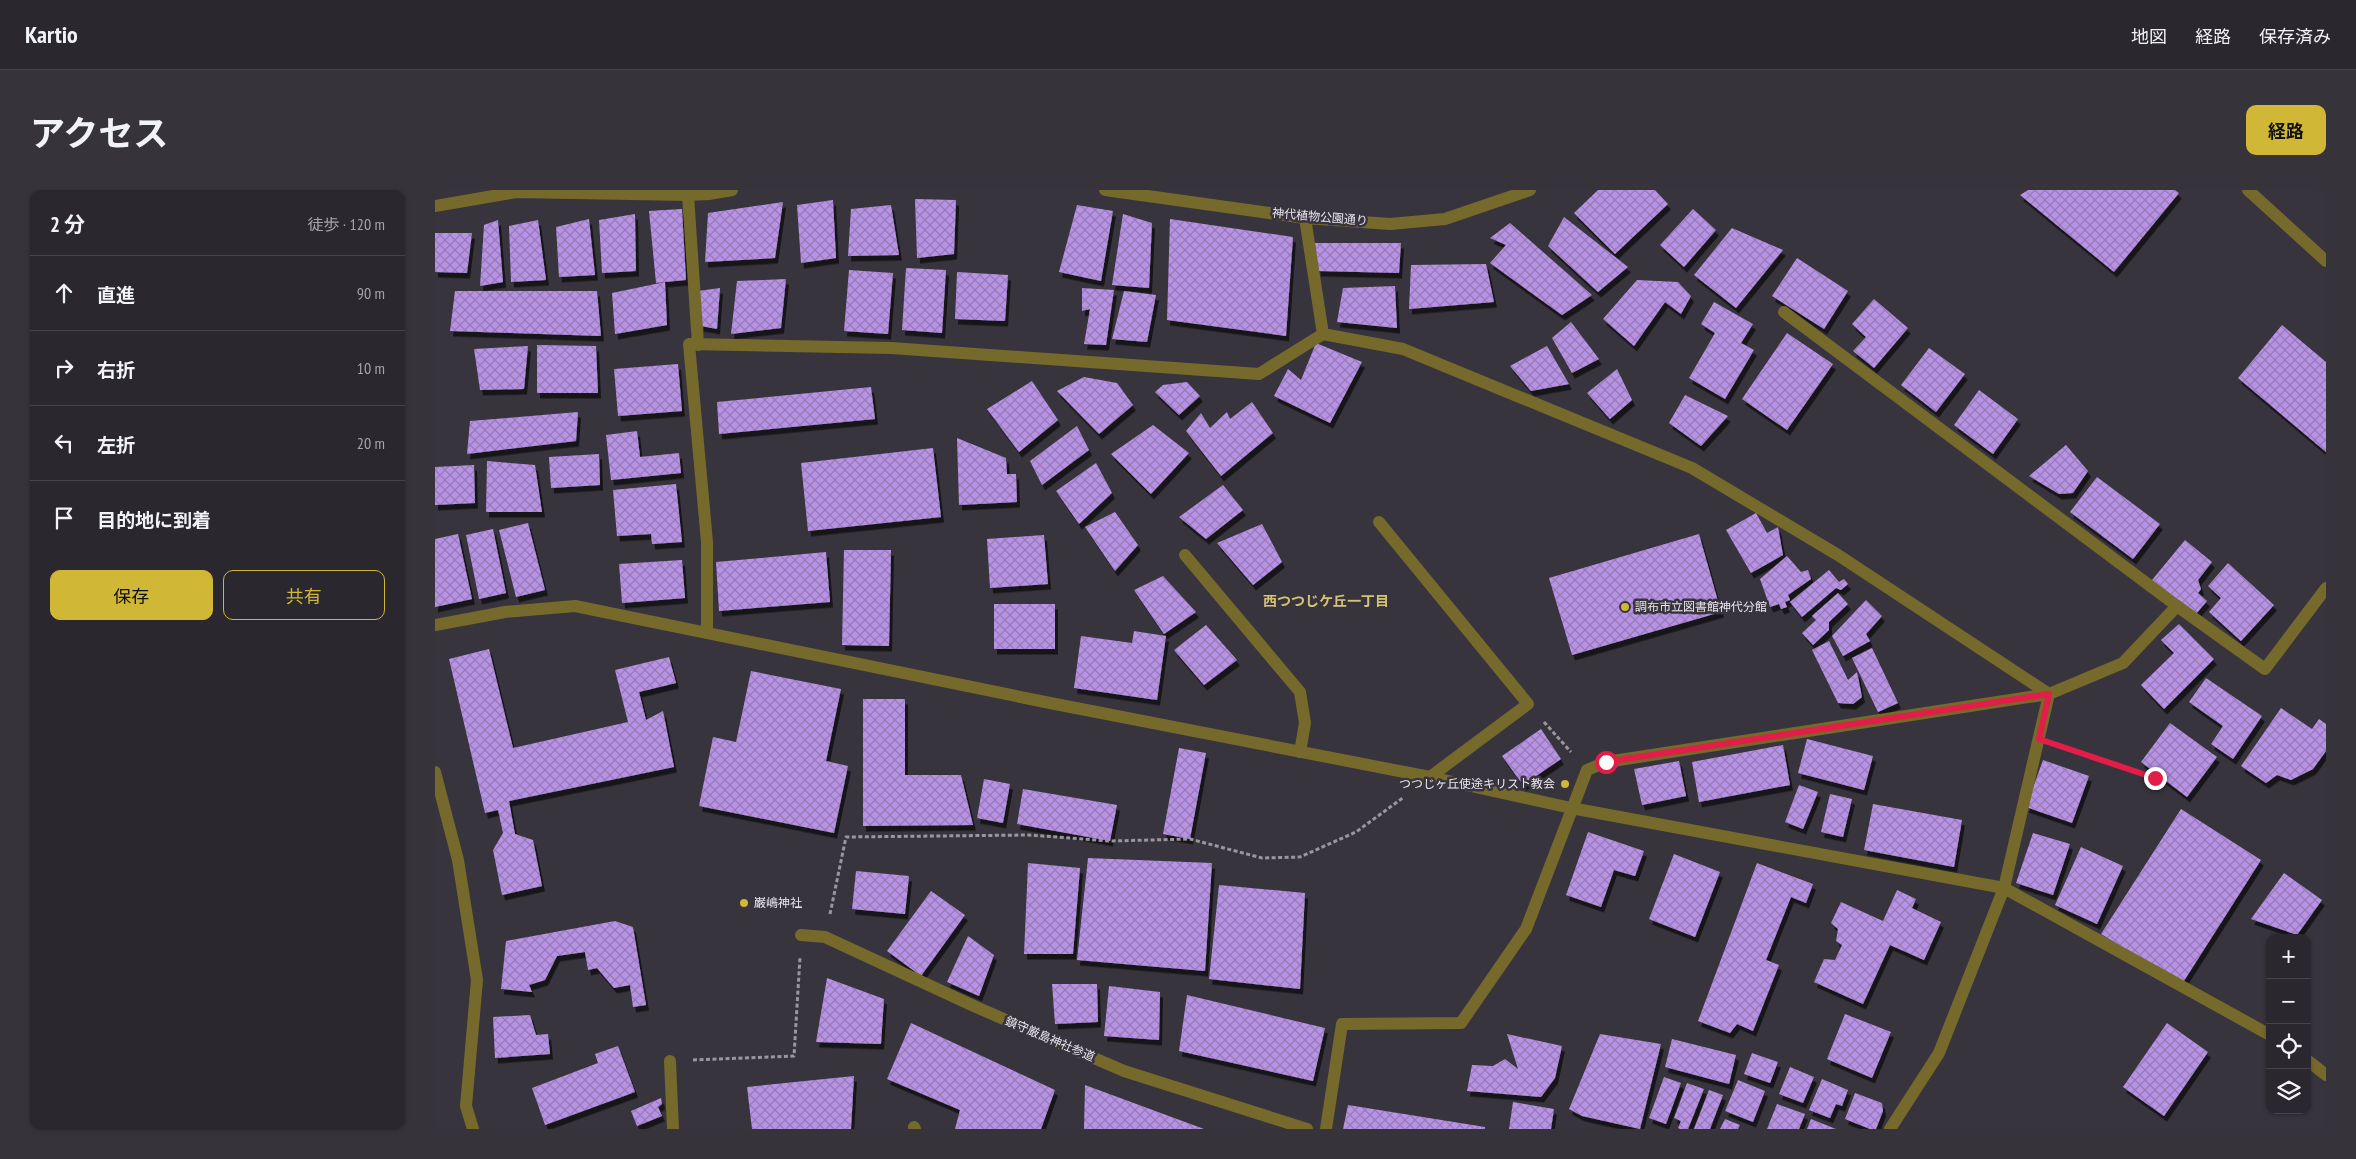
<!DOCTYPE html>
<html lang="ja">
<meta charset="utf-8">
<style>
body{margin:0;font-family:"PT Sans Narrow","Noto Sans JP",sans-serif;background:#36333a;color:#f1f3f6}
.controls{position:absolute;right:15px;bottom:15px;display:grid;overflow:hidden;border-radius:10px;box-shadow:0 1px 4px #0004}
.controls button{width:45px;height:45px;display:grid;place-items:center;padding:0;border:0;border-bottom:1px solid #46444a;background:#2a272e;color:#f1f3f6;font:25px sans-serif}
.stop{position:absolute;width:15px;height:15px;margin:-11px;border:4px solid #e11d48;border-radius:50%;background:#fff}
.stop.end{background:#e11d48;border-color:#fff;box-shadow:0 1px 5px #0008}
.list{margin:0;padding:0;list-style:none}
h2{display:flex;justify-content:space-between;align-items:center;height:65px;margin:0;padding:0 20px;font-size:21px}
h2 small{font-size:16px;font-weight:400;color:#a5a5aa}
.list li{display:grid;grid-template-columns:32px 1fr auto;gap:15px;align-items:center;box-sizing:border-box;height:75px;padding:0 20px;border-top:1px solid #46444a}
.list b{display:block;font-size:19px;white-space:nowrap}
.list em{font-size:16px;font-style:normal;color:#a5a5aa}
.actions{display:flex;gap:10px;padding:15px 20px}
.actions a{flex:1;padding:11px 0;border:1px solid #d1b736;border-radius:10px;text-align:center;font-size:18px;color:#d1b736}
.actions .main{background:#d1b736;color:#111}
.icon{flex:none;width:28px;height:28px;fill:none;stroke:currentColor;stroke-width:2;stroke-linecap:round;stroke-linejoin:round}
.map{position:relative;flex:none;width:1891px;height:939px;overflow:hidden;border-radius:10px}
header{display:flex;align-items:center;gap:30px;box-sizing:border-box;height:70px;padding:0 25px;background:#2a272e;border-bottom:1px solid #46444a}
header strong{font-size:24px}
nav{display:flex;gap:28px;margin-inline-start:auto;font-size:18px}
.intro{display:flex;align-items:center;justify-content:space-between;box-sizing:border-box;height:120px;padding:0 30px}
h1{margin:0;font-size:35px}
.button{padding:12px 22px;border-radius:10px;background:#d1b736;color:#111;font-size:18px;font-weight:700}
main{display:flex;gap:30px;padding:0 30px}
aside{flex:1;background:#2a272e;border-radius:10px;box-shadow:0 1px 4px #0004}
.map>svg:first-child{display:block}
.building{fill:url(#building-cross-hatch);filter:url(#shadow)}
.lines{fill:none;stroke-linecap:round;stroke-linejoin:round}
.path{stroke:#9a969e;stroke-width:3;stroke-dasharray:4 2.5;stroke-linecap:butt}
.service{stroke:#75692b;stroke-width:12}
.minor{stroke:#75692b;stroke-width:12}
.tertiary{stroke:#75692b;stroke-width:12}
.route{stroke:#e11d48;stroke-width:6}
.poi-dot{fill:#d1b736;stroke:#38343d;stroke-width:2}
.labels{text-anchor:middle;stroke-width:5;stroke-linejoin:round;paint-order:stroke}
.street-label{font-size:12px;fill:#eae7ed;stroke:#38343d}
.poi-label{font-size:12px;fill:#eae7ed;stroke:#38343d;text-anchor:start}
.neighbourhood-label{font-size:14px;font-weight:bold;fill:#d4c376;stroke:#38343d}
</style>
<header>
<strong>Kartio</strong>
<nav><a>地図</a><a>経路</a><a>保存済み</a></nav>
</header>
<div class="intro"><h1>アクセス</h1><a class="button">経路</a></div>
<main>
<aside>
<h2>2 分<small>徒歩 · 120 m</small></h2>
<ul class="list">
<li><svg class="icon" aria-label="ahead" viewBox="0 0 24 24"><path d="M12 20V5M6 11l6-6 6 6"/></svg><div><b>直進</b></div><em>90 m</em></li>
<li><svg class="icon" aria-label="right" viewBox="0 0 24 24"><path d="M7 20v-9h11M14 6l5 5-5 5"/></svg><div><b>右折</b></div><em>10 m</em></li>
<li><svg class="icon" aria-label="left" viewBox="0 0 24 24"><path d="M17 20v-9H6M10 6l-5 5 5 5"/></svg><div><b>左折</b></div><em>20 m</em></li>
<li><svg class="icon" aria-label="arrive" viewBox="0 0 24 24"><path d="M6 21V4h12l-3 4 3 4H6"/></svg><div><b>目的地に到着</b></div></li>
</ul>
<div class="actions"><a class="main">保存</a><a>共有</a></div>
</aside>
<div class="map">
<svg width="1891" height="939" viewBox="0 0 1891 939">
<defs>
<pattern id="building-cross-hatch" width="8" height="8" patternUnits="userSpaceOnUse" patternTransform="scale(1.25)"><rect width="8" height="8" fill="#b892e5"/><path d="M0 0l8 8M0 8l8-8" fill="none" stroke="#967bb6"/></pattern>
<filter id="shadow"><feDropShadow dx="3" dy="5.5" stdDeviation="0" flood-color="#0009"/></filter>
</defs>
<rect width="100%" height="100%" fill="#38343d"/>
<path class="building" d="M1163,0H1220L1233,14L1180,64L1139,23Z
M1593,0H1740L1744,3L1679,82L1585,5Z
M480,9L521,10L519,64L482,68Z
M398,10L401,68L366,73L362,15Z
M348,12L340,68L270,72L273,23Z
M456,15L464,65L413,66L416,19Z
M642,15L678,21L666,91L624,82Z
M247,19L251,90L230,92L232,135L180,144L177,103L230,92L221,93L214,21Z
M1258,19L1281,40L1249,77L1225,55Z
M200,24L201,81L167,83L164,30Z
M688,24L717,33L714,98L677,95Z
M1129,27L1193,77L1163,102L1113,56Z
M154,29L160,85L124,87L121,37Z
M735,29L858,47L851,146L732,130Z
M63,30L68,92L45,96L49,35Z
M103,30L111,90L76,92L74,36Z
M1075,33L1157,105L1127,125L1055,73L1071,55L1055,48Z
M1297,38L1348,60L1301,118L1259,85Z
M0,43H37L32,83L0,82Z
M880,53H966L964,83L883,81Z
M1362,68L1413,101L1389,139L1337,106Z
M1051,74L1059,112L974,119L976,75Z
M471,78L511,80L507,143L467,140Z
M414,80L458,83L453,144L409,141Z
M522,82L573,85L570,131L520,129Z
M351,89L346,138L296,144L302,91Z
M1202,90L1243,92L1256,106L1246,124L1230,112L1199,156L1168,129Z
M960,96L962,138L902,132L908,98Z
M285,98L282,139L266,136L263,101Z
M647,98L679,100L671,155L649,154L655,119L647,121Z
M20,101H162L166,146L15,141Z
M689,101L721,105L712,152L677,149Z
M1439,109L1473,138L1439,178L1418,161L1431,147L1417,134Z
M1279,112L1318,134L1306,153L1319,160L1290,209L1254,188L1280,143L1266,134Z
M1136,132L1164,169L1137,183L1117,148Z
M1847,135L1891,172V262L1803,188Z
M1352,143L1398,174L1352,240L1307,209Z
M881,153L927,172L895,233L839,206L853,179L866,190Z
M102,155L161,156L163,203H102Z
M93,156L89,199L45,200L39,159Z
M1112,156L1134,194L1096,201L1075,176Z
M1494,158L1530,184L1501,222L1466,195Z
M243,174L247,221L183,226L179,179Z
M1182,179L1197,210L1175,229L1152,203Z
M649,187L682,193L698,215L664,244L622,201Z
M597,191L623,230L584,262L552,219Z
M752,192L765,206L744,225L720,202L728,195Z
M436,197L440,229L284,244L282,212Z
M1544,200L1583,229L1558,264L1519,235Z
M1250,205L1293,226L1266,256L1234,233Z
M817,212L838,243L786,286L751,241L766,223L775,238L792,222L795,229Z
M143,222L141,251L32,264L35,231Z
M718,235L754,263L716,304L676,264Z
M642,236L654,260L607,295L595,271Z
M202,241L205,267L244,263L246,283L176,290L171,245Z
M522,248L571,268L572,284H581L582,312L524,315Z
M1631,255L1653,281L1638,303L1624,304L1594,286Z
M498,258L506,327L373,341L366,273Z
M164,264L165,295L116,298L114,267Z
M52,271L100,275L107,322H51Z
M661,273L677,303L644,334L621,301Z
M39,275L40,313L0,315V277Z
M1662,287L1725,334L1698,369L1635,322Z
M241,294L247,352L217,354L216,344L182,346L178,300Z
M788,295L808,320L771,349L744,327Z
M680,322L703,355L680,381L650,337Z
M1321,323L1332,343L1343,337L1348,365L1316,383L1291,340Z
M93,333L110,400L81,407L64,340Z
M827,334L847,372L818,395L782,353Z
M58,339L71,403L44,409L31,345Z
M23,344L37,409L0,417V349Z
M1264,344L1286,422L1137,465L1114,388Z
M609,345L613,394L555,398L552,349Z
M1750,350L1777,372L1763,390L1766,399L1763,403L1772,411L1760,425L1717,390Z
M409,360H456L454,456L407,455Z
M391,362L395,412L284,421L281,372Z
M1352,366L1366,382L1373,380L1376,389L1353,405L1355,410L1350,412L1352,417L1346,419L1344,414L1335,417L1325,389Z
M247,370L250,408L187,413L184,374Z
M1793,373L1839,415L1806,451L1774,422L1786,408L1773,396Z
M1394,380L1404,392L1409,389L1413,394L1406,400L1401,398L1367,427L1355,412Z
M728,386L761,422L729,444L699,400Z
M1403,403L1413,414L1394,432V440L1378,455L1367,443L1381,430L1377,426Z
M1431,410L1447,426L1431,444L1435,451L1408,466L1397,446Z
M559,414H620V459H559Z
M1744,434L1779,469L1729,519L1706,495L1739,463L1726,450Z
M771,435L802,470L769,495L739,460Z
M699,441L731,446L722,510L639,498L646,446L697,453Z
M1394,451L1413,490L1422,482L1427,507L1418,514L1403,513L1377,460Z
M1437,458L1463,513L1443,522L1417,468Z
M54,459L78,558L193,532L180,480L234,467L241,493L204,502L211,530L228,521L239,577L74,611L80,644L98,650L107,696L67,705L58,660L68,643L63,620L50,623L14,469Z
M316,481L406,499L391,571L413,576L399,643L264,616L278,547L301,552Z
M1771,488L1827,526L1798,569L1776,554L1788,536L1754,512Z
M428,509H470V585H526L538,635L428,636Z
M1846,518L1877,539L1884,529L1891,534V561L1878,579L1856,590L1842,585L1831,593L1806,576Z
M1735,533L1782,567L1752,607L1706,572Z
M1106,539L1126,569L1088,595L1067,566Z
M1372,549L1438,566L1429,600L1363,583Z
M1348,555L1355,595L1264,612L1257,572Z
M744,558L771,563L755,649L728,644Z
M1608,570L1654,586L1637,633L1591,617Z
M1244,571L1251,606L1207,615L1199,579Z
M549,589L575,594L568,633L542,628Z
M1364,595L1383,602L1368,639L1350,632Z
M588,599L682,615L675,651L582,634Z
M1395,604L1417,609L1408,647L1386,642Z
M1438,614L1527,630L1519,677L1429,660Z
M1746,619L1826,670L1747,794L1666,744Z
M1153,642L1209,661L1200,686L1179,680L1166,717L1131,705Z
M1598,643L1635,654L1618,705L1581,693Z
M1646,657L1688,676L1662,734L1620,715Z
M1239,664L1285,682L1260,747L1214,729Z
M653,668L777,673L770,781L642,770Z
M593,673L645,678L638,764H589Z
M1322,673L1378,694L1371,713L1356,707L1331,770L1344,775L1318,841L1302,834L1295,843L1263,831Z
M421,681L474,686L470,724L417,719Z
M1849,683L1887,710L1862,745L1816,729Z
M784,695L870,703L865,799L774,789Z
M1462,700L1481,709L1477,718L1506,732L1489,770L1455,755L1428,814L1379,792L1389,769L1400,770L1407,755L1401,751L1403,739L1396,733L1406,712L1448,731Z
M496,701L530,725L486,786L452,761Z
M180,731L198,737L211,815L198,817L195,795L179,798L162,778L153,780L150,762L122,766L110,790L94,795L97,802L66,799L71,751Z
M533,746L559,765L544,806L512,792Z
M392,788L449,809L446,854L381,852Z
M617,794H662L663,832L620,834Z
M674,796L725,802L724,850L669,846Z
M752,805L890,838L878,891L744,861Z
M1410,824L1456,842L1437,888L1392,869Z
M95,825L101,845L113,844L115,864L60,868L58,827Z
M476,833L620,900L606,939H520L525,920L452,889Z
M1732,833L1773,862L1729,926L1688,897Z
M1072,844L1127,856L1120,888L1106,907L1032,901L1037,875L1058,876L1070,869L1083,879Z
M1165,844L1226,854L1205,939L1147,926L1134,919Z
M1237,849L1301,865L1294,894L1230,877Z
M183,856L200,902L110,935L97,898L163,873L160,864Z
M1317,863L1343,872L1335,893L1309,884Z
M1355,877L1379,887L1368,913L1344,904Z
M419,886L416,939H317L312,897Z
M1229,887L1246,893L1231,934L1214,928Z
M1387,889L1413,900L1407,916L1401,914L1395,928L1374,920Z
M1303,890L1330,901L1318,932L1290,921Z
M1252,893L1269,899L1253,939H1245L1243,938L1246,931L1239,928Z
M650,895L769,939H649Z
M1274,900L1288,905L1275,939H1259Z
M1420,903L1447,913L1448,921L1441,939H1435L1410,929Z
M226,908L227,914L223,917L227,926L202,936L196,921Z
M1078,912L1119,919L1116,939H1074Z
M1342,914L1370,924L1364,939H1332Z
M913,915L1050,937V939H908Z
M1290,929L1305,935L1303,939H1285Z
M1376,929L1401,939H1372Z"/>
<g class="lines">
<path class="path" d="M1109,532L1136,562
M1626,556L1720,588
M395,724L411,647L594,645L675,651L755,649L827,668L865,667L921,642L969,607
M258,870L359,866L365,767"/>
<path class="service" d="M253,5L263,155
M1349,122L1742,416
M944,332L1093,514L995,587
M750,365L865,502L870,533L865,562
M235,871L238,939"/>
<path class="minor" d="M888,144L968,159L1257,278L1403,365L1614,504
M0,435L70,422L140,416L610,512L995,587L1136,618L1569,698L1835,845
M272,443V352L254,154L456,158L824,184L888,144L870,28
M0,582L23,670L42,790L31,916L38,939
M366,745L390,747L541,817L689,881L872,939
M1872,870L1891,885
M479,937L480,939
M891,939L907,834L1026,833L1091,739L1152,580L1171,572L1614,504L1688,473L1742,416L1830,479L1891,398
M1455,939L1504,863L1569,698L1614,504"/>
<path class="tertiary" d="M670,0L870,28L955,34L1010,29L1095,0
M1813,0L1891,71
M0,16L81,2L253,5L274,4L297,0"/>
</g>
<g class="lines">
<path class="route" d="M1171,572L1614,504L1604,549L1720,588"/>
</g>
<g class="poi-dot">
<circle cx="1190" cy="417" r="5"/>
<circle cx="1130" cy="594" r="5"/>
<circle cx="309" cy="713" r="5"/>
</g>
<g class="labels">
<g class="street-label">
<text transform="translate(885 27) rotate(5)" y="4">神代植物公園通り</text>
<text transform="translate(615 849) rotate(23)" y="4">鎮守厳島神社参道</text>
</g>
<g class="poi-label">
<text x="1200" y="421">調布市立図書館神代分館</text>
<text x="1120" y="598" text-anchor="end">つつじヶ丘使途キリスト教会</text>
<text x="319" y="717">巌嶋神社</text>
</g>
<g class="neighbourhood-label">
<text x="891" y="416">西つつじケ丘一丁目</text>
</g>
</g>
</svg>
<div class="controls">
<button>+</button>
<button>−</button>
<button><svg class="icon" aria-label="locate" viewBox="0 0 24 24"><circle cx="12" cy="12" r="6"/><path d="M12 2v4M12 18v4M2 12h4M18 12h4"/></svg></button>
<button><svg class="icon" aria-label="layers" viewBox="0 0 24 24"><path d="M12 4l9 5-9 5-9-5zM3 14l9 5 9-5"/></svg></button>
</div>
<div class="stop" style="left:1171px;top:572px"></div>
<div class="stop end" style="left:1720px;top:588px"></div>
</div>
</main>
